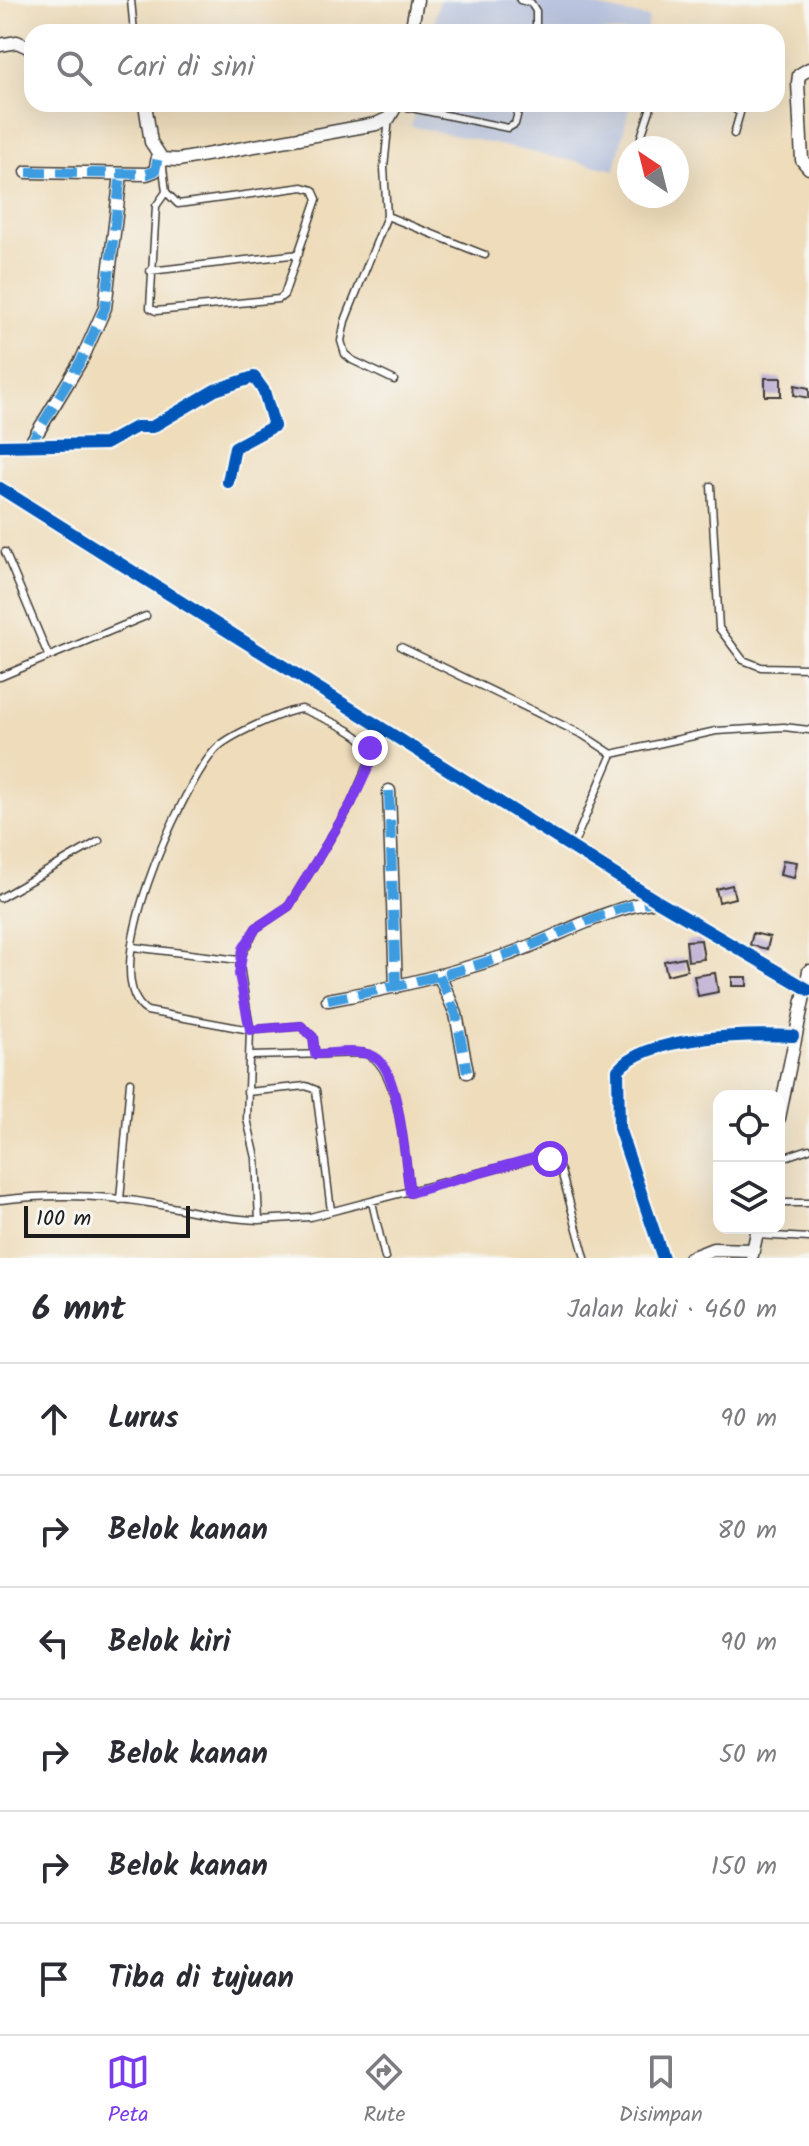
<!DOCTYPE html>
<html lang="id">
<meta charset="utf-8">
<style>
body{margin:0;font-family:Kalam,sans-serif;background:#f7f7f7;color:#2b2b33}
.controls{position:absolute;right:24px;bottom:24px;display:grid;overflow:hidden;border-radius:16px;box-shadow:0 8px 32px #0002}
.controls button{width:72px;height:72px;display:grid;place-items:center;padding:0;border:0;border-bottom:2px solid #e1e1e2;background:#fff;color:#2b2b33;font:40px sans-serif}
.compass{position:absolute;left:617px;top:136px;width:72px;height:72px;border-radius:50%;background:#fff;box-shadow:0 8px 32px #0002;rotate:325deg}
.scale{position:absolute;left:24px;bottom:20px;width:166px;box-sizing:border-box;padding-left:8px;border:4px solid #1c1c1c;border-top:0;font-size:22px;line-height:28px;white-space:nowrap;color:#1c1c1c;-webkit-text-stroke:6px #f6f6f2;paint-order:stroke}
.stop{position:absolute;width:24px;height:24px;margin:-18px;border:6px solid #7c3aed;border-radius:50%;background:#fff}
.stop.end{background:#7c3aed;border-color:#fff;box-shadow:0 2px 8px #0008}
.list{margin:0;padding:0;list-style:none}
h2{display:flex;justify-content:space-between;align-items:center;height:104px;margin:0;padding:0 32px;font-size:34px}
h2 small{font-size:26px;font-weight:400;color:#7c7c81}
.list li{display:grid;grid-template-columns:52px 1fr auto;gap:24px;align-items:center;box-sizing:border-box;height:112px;padding:0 32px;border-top:2px solid #e1e1e2}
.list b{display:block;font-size:30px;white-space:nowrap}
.list em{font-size:26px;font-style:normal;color:#7c7c81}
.icon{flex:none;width:44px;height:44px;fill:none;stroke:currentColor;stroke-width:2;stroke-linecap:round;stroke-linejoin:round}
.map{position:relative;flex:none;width:809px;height:1258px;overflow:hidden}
.search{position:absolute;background:#fff;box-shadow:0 8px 32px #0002;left:24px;right:24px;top:24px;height:88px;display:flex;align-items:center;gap:20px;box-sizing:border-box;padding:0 28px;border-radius:24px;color:#7c7c81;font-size:30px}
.sheet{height:776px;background:#fff}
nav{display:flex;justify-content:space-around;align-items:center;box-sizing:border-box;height:112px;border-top:2px solid #e1e1e2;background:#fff;font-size:22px;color:#7c7c81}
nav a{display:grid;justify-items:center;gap:4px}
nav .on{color:#7c3aed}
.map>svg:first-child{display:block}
.industrial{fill:#bac4de}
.building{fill:#b2a0cc}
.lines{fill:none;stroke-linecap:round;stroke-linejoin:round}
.service-casing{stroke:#3c3934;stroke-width:9}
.minor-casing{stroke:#3c3934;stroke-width:15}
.service{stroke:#fff;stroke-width:6}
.minor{stroke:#fff;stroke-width:12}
.quiet{stroke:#3c9bdf;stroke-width:10;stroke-dasharray:20 10;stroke-linecap:butt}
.cycleway-casing{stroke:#f6f6f2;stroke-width:17}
.cycleway{stroke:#0057b8;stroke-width:12}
.route{stroke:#7c3aed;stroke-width:10}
</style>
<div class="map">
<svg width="809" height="1258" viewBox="0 0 809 1258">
<rect width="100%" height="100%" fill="#f6f6f2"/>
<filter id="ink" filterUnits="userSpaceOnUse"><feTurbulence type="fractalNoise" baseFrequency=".0125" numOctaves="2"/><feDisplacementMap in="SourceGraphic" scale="16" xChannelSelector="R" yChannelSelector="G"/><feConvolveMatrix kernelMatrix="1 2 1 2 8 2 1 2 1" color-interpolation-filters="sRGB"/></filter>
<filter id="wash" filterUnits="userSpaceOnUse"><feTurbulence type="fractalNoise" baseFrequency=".006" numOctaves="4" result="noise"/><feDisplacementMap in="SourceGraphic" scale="32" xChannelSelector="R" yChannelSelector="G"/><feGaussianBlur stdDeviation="1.8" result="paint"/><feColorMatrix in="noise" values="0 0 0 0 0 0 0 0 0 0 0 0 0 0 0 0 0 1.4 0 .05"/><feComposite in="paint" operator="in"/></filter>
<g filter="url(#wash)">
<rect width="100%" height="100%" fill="#eedcba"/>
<path class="industrial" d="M439,0H565L649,18L646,32H432Z
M416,104H630L615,170L411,126Z"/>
<g id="blocks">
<path class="building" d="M765,378H781V396H765Z
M795,385L809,388V398L794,395Z
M783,860L797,862L794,878L780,875Z
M732,885L735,898L719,902L716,889Z
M753,933L770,937L767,949L750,945Z
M701,940L704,959L688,961L686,941Z
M684,957L687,970L667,975L664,961Z
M715,973L718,992L698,996L694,976Z
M732,977H747V986H732Z"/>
</g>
</g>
<g filter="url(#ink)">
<use href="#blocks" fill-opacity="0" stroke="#3c3934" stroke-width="2"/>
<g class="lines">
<defs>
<path id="service" d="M131,0L134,32
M520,0L531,3L536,11V32
M728,104L740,113L734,134
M397,105L508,128L515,124L520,104
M389,118L384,168L387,216L345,321L341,341L345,354L352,360L394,380
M641,137L652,104
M162,159L166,192L178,204L303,187L313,190L317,199L284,295L279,299L156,311L150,308L156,206L166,192
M387,216L485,255
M150,271L299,254
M711,486L719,628L743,660L761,667L809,668
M5,552L48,655
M401,647L583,735L612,754L716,731L784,727L809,730
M0,677L146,616
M573,846L612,754
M0,898L99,841
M133,947L239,960
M251,1056L364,1053C401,1063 404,1159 410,1193
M247,1092L306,1086L316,1090L331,1211
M779,1159L809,1149
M0,1200C50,1194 105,1195 155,1204C190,1210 223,1219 259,1220L256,1158L247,1119L250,1030L239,960L256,928L289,906L351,804L372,755C366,732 322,718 302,709C284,711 226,736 214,751C182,788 93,977 147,1011L250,1030L301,1026L313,1037L315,1054
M120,1200L130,1082
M372,1202L385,1258
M779,1203H809
M259,1220L310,1217L540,1157L555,1162L561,1171L585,1258
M756,1235L809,1238"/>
<path id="minor" d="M411,32L417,0
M0,45L17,42L32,49
M809,69L799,75L798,83L802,160L809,168
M145,104L151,142L162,159L178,160L376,124L389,118L397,104
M27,172L147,174L155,171L158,157
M31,443L82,359L105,308L121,174
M0,446L105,444L136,427H152L215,390L254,377L264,391L274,426L235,447L228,482
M0,488L657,901L809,990
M389,791L396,987
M439,975L456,1014L467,1072
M328,1000C389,989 448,975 507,955C558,937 605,908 657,901
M779,1118L809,971
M752,1255L758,1228
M663,1258L619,1128L618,1070C647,1035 750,1034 793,1036
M690,1258L713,1249L753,1250"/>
</defs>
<use href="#service" class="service-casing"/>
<use href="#minor" class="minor-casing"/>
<use href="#service" class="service"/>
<use href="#minor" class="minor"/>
<path class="quiet" d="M27,172L147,174L155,171L158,157
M38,444L31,443L82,359L105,308L121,174
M389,791L396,987
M439,975L456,1014L467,1072
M328,1000C390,988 453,975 512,953C560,935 606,908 655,901"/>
<defs>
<path id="cycleway" d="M0,446L105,444L136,427H152L215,390L254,377L264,391L274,426L235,447L228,482
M0,488L657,901L809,990
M663,1258L619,1128L618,1070C647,1035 750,1034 793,1036"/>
</defs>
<use href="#cycleway" class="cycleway-casing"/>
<use href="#cycleway" class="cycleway"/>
</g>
</g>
<g class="lines" filter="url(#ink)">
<path class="route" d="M370,748L369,766L351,804L289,906L256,928L243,949L239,974L250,1030L301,1026L313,1037L315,1054C332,1054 364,1047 378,1059C400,1077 405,1164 410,1193L533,1158L550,1159"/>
</g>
</svg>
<div class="controls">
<button><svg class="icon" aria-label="locate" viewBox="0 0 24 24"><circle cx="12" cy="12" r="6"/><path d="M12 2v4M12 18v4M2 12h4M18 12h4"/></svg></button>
<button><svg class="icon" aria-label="layers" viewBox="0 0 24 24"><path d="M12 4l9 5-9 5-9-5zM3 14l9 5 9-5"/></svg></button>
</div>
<svg class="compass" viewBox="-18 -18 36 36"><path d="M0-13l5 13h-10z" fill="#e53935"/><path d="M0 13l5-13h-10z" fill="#7c7c81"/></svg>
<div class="scale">100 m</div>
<div class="stop" style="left:550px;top:1159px"></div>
<div class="stop end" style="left:370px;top:748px"></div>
<div class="search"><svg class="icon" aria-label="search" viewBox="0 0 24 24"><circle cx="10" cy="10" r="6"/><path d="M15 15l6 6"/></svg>Cari di sini</div>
</div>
<section class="sheet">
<h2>6 mnt<small>Jalan kaki · 460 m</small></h2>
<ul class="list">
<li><svg class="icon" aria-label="ahead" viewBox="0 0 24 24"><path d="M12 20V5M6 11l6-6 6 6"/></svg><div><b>Lurus</b></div><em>90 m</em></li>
<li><svg class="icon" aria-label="right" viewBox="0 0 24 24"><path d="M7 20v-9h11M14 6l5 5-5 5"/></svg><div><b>Belok kanan</b></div><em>80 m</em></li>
<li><svg class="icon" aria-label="left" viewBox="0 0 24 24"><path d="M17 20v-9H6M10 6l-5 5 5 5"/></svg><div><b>Belok kiri</b></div><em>90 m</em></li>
<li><svg class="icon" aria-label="right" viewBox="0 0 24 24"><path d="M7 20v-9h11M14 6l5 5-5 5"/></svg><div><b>Belok kanan</b></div><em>50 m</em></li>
<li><svg class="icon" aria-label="right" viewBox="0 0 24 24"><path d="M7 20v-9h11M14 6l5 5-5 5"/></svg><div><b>Belok kanan</b></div><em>150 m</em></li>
<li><svg class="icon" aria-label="arrive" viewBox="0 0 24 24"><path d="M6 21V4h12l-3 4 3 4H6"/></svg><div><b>Tiba di tujuan</b></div></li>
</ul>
</section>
<nav>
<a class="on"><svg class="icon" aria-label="map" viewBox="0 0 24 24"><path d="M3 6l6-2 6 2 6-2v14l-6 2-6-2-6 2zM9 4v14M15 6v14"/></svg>Peta</a>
<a><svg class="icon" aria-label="directions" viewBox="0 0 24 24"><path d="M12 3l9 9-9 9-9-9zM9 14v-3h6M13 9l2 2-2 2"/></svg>Rute</a>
<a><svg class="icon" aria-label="saved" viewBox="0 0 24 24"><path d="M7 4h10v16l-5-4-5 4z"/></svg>Disimpan</a>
</nav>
